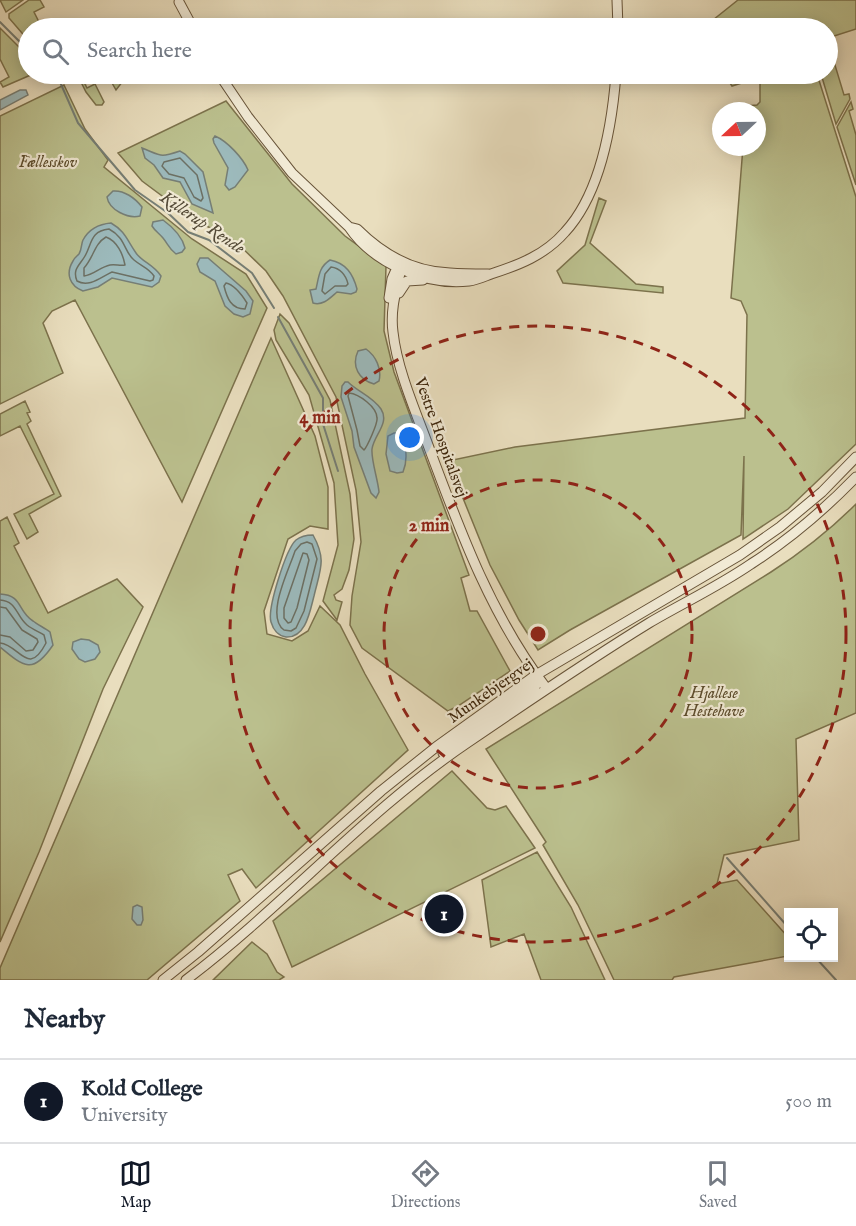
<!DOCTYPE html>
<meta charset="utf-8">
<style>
body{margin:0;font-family:"IM FELL English",serif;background:#f2f2f3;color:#1f2937}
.controls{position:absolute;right:18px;bottom:18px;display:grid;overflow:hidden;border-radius:0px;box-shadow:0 3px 15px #0003}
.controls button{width:54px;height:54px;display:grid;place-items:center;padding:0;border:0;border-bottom:2px solid #e0e1e3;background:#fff;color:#1f2937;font:30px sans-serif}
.compass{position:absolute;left:712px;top:102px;width:54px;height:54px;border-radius:50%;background:#fff;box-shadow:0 3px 15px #0003;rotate:248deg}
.you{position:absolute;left:410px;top:438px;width:21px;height:21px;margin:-15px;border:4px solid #fff;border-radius:50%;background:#1a73e8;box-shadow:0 0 0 9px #1a73e833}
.badge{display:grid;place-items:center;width:39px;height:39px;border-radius:50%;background:#111827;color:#fff;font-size:20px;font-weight:700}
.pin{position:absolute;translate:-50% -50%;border:3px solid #fff;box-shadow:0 2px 6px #0006}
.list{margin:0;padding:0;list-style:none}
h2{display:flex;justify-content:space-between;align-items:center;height:78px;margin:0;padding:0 24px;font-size:26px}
h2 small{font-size:20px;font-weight:400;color:#747a83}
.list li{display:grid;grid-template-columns:39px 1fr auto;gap:18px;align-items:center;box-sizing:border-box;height:84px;padding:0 24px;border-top:2px solid #e0e1e3}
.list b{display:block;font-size:22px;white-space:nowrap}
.list p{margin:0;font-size:20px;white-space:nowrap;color:#747a83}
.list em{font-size:20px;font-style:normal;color:#747a83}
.icon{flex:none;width:33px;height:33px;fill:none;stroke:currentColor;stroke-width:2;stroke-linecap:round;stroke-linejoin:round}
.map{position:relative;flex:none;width:856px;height:980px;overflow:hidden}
.search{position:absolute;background:#fff;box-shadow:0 3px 15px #0003;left:18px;right:18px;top:18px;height:66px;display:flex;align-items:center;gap:15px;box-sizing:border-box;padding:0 21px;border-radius:33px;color:#747a83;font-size:22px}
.sheet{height:162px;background:#fff}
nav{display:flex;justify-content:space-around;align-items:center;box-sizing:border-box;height:84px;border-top:2px solid #e0e1e3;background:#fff;font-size:16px;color:#747a83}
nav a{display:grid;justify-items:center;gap:3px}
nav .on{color:#111827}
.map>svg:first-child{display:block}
.green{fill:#bbc08e;stroke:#7c724c;stroke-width:1.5}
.water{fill:#9cbabc;stroke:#767e75;stroke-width:1.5}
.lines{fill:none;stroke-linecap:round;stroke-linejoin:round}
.shore{stroke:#6c7064;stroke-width:1.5}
.stream{stroke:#767e75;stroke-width:2}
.tertiary-casing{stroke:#675338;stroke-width:11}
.tertiary{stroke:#f1ead5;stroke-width:9}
.ring{fill:none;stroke:#8f2418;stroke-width:3;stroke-dasharray:10 8}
.labels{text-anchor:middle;stroke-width:4.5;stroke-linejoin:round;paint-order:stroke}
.park-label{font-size:16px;font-style:italic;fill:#5c4c2c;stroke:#f1ead5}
.street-label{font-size:16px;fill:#3c250b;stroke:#f1ead5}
.water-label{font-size:18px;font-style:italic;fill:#544a37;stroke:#f1ead5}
.centre{fill:#8f2418;stroke:#f1ead5;stroke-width:3}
.ring-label{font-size:18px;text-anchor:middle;font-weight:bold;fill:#8f2418;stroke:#f1ead5;stroke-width:4.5;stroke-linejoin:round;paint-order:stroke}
</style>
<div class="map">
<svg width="856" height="980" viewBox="0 0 856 980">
<rect width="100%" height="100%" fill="#e9debe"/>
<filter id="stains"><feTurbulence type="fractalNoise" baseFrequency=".00333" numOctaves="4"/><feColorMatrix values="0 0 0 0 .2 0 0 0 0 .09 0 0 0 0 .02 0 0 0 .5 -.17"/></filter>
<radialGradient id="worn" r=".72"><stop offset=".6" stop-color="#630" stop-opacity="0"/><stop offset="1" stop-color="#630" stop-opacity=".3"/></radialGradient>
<path class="green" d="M0,0H23L6,12Z
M29,0H40L44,7L34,12L42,28H28V40L9,18V14Z
M738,0H856V29L828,38V28H703Z
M0,28L28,56V74H33L3,87L0,82L9,77L0,59Z
M834,48L836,50L831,52L844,95L849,94L850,99L836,124L821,74H828V49Z
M86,74H95L89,76L91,81L85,84L87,88L95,84L104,102L102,105H96L86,92L79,78Z
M107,74H119L123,81L116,90Z
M724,74H770L732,86Z
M779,74H817L856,197V444L788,509L743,539L744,456L741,535L570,630L538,650L519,620L490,565L448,461L515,447L745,418L747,315L741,301L731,298L743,147H757V111H746V106L757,105L760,102V81Z
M64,85L85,129L108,160L104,167L192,239L246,274L267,308L182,502L75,300L52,311L43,323L63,373L0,404V116Z
M226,101L292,184L345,236L386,266L384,331L394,372L469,575L461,578L470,611H477L510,671L458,706L448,711L362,648L350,625L352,596L361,542L356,490L336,397L283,296L266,271L237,243L223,234L196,221L142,181L118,153Z
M851,102L853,109L849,111L856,135V185L837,127Z
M599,198L606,201L590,243L636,284L663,287V293L563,283L557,271L585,245Z
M280,314L289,323L330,400L350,494L354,539L349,570L342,589L334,595L336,600L342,602L337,620L323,601L338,545L334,483L309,395L276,340L274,330Z
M271,338L315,436L328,487V529L310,526L288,539L264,611L267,634L292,641L308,631L320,606L340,625L365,674L408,750L256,888L242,869L228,875L240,901L147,980H0V968Z
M25,401L30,412L27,413L31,421L27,424L61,496L29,514L38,532L27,539L14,514L54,494L20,426L0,436V414Z
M856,504V713L796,739L799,840L724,855L717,884L737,880L788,937V956L674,977L672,980H614L578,905L543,845L546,842L486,749L771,572C802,552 830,530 856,504Z
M7,517L19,543L14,546L48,613L117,579L143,607L103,689L39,852L0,942V521Z
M452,771L487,808L495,810L506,806L535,848L292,967L273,921Z
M537,852L571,907L605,980H541L524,934L491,947L482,880Z
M252,942L267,954L277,972L284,977L279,980H213Z"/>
<path class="water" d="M20,90H26L28,95L0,110V100Z
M215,136C227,141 243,158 248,170L235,187L229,190L225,185L228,168L214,143L213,139Z
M142,148C162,156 159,158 180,151L185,154L203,172L213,213L192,204L180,182L163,178L154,165L145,158Z
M113,191C124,190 135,198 142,207L140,216C128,219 109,210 107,197Z
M163,220C174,228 182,236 185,248L182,252L176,254C169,249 168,244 163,238C159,233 155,231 152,226L153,222Z
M111,223C125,231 127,240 136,253C142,262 153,264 161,276L159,282L152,287L112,278L98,287L83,291C70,286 65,274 73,261C74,258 77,256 79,254C82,249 81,244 83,240C89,229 99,224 111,223Z
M200,258H208L246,291L253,301L250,314L243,317L234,314L225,306L215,281L200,272L197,264Z
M330,260C346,263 353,274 357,289L356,292L351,294L337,292C330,298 323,306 313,303L310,290L316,289C319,276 319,267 330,260Z
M366,349C376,356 382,369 379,381L374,384C359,380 351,366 358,351Z
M345,382H348C358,392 372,396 381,409C390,423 374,435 372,449C371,460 378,480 379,492L376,498L371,493L354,447L352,431L341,397L342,386Z
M394,433H398C407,442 408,460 403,472L397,473L390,471L386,454L388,436Z
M313,535C327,560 320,570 314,596C310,611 306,638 286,637C278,636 273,629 271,622C267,609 286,549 296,540C301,536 307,535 313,535Z
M0,594C23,595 17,611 33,621C38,625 45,628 50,632L53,645C33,675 24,667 0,647Z
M81,639L89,640L98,645L100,652L95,659L85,662L79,659L72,649L73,642Z
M137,905L142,907L143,920L141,925H137L132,919L133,907Z"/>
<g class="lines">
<path class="shore" d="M180,158L197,175L203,198L201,201L194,197L184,178L169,174L162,166L164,162Z
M109,229C126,238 124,252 134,260C141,266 149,268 154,276L153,280L150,281L112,272C101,277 89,288 77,281C72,269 80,265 85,256C92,244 90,231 109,229Z
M106,237C117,241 123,254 125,265C120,266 115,264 110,265C100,267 94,275 84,276V268C94,257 94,244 106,237Z
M331,267C340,268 346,275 348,284L346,286H335L325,294L322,291L325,274Z
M226,283C235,285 242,295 247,303L245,309C231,309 227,298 224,286Z
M349,393C359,394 377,407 377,418C378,423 367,447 364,450L360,446L357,430L348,396Z
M307,542L312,544L317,559L304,611L296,628L291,631L284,630C265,616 289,570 295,551L301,544Z
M303,553L307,554L309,560L297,608L291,622L288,623L284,618V608Z
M0,600C17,601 16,616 27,625C32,629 39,632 44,635L46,643C28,678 20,645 0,643
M0,607L6,608L22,630L37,639L38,642L33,650L26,651L10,637L0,635"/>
<path class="stream" d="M0,22L28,50
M53,74L60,82L78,123L135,190L168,213L188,232L209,240L252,273L274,308
M278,317L323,398V424L338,471
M727,858L788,927
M816,958L836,980"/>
<defs>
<path id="tertiary" d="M617,0L618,28
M179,2L193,28
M219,74L248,117L292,173L349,227C373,263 426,286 469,281C477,280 483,277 491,274C519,265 545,255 565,232C601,193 612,125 616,74
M349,227L357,229C382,254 414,272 450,273C462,274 475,274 488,274
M400,261C402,271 399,277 397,287C393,302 391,317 393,332C397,369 415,410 428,445C460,531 491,616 547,689
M399,293L407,281L423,280
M389,298L392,279L399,263
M443,753L476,727L535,687L537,683L536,675
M163,980L198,952L381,791L436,747L536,675L740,555L780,527L822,492L856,457
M186,980C284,906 365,812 467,743C527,702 587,661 649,623C683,603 719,586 751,564C790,539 824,510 856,477"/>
</defs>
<use href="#tertiary" class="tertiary-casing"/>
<use href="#tertiary" class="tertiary"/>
</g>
<g class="ring">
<circle cx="538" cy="634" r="154"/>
<circle cx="538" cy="634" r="308"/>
</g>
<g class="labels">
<g class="park-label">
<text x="48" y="167">Fællesskov</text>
<text x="714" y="698">Hjallese<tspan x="714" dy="18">Hestehave</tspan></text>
</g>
<g class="street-label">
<text transform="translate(442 437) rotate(70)" y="6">Vestre Hospitalsvej</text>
<text transform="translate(490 690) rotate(-35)" y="6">Munkebjergvej</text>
</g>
<g class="water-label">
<text transform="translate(203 222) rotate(34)" y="6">Killerup Rende</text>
</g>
</g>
<circle cx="538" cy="634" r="9" class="centre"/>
<g class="ring-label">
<text x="320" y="423">4 min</text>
<text x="429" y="531">2 min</text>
</g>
<rect width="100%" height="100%" filter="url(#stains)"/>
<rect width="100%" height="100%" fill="url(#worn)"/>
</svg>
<div class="controls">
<button><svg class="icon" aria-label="locate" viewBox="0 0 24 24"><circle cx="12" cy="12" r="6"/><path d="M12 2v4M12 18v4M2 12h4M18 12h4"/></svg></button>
</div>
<svg class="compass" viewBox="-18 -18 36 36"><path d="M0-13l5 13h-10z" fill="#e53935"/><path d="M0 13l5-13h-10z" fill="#747a83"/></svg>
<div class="you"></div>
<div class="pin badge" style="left:444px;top:914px">1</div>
<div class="search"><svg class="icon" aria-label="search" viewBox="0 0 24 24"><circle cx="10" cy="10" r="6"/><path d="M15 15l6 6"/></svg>Search here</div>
</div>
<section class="sheet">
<h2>Nearby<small></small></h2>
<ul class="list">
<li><span class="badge">1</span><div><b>Kold College</b><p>University</p></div><em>500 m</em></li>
</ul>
</section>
<nav>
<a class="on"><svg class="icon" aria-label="map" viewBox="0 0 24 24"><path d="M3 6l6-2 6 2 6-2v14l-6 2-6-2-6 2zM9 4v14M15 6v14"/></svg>Map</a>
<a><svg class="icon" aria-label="directions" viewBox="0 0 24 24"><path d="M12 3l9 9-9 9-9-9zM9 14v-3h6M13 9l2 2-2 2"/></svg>Directions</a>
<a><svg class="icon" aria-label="saved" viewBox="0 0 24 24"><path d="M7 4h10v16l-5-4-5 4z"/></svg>Saved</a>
</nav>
